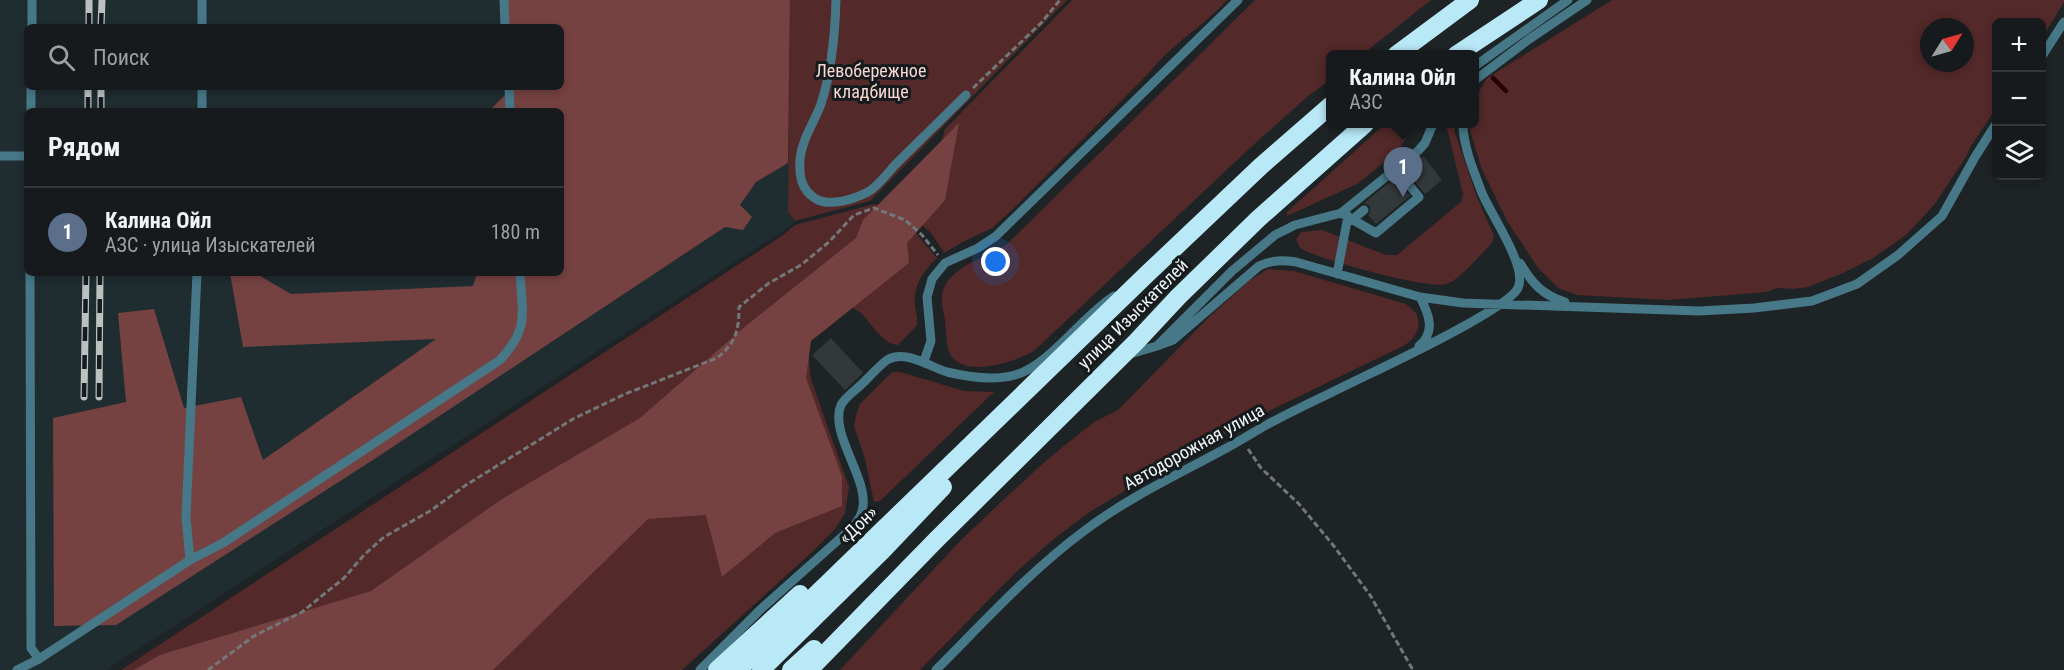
<!DOCTYPE html>
<html lang="ru">
<meta charset="utf-8">
<style>
body{margin:0;font-family:"Roboto Condensed",sans-serif;background:#232729;color:#f1f3f6}
.controls{position:absolute;right:18px;top:18px;display:grid;overflow:hidden;border-radius:9px;box-shadow:0 3px 9px #0003}
.controls button{width:54px;height:54px;display:grid;place-items:center;padding:0;border:0;border-bottom:2px solid #35383b;background:#161a1c;color:#f1f3f6;font:30px sans-serif}
.compass{position:absolute;left:1920px;top:18px;width:54px;height:54px;border-radius:50%;background:#161a1c;box-shadow:0 3px 9px #0003;rotate:53deg}
.you{position:absolute;left:996px;top:262px;width:21px;height:21px;margin:-15px;border:4px solid #fff;border-radius:50%;background:#1a73e8;box-shadow:0 0 0 9px #1a73e833}
.badge{display:grid;place-items:center;width:39px;height:39px;border-radius:50%;background:#f59b9a;color:#fff;font-size:20px;font-weight:700}
.pin{position:absolute;translate:-50% -50px;filter:drop-shadow(0 2px 3px #0008)}
.pin::after{content:'';position:absolute;top:32px;width:21px;height:18px;background:inherit;clip-path:polygon(0 0,100% 0,50% 100%)}
.popup{position:absolute;left:1326px;top:50px;width:153px;height:78px;box-sizing:border-box;display:grid;place-content:center;border-radius:9px;background:#161a1c;filter:drop-shadow(0 2px 4px #0005);font-size:20px;white-space:nowrap;color:#9ea1a3}
.popup b{font-size:22px;color:#f1f3f6}
.popup::after{content:'';position:absolute;left:50%;top:100%;margin-left:-12px;border:12px solid transparent;border-top-color:#161a1c}
.list{margin:0;padding:0;list-style:none}
h2{display:flex;justify-content:space-between;align-items:center;height:78px;margin:0;padding:0 24px;font-size:26px}
h2 small{font-size:20px;font-weight:400;color:#9ea1a3}
.list li{display:grid;grid-template-columns:39px 1fr auto;gap:18px;align-items:center;box-sizing:border-box;height:90px;padding:0 24px;border-top:2px solid #35383b}
.list b{display:block;font-size:22px;white-space:nowrap}
.list p{margin:0;font-size:20px;white-space:nowrap;color:#9ea1a3}
.list em{font-size:20px;font-style:normal;color:#9ea1a3}
.icon{flex:none;width:33px;height:33px;fill:none;stroke:currentColor;stroke-width:2;stroke-linecap:round;stroke-linejoin:round}
.map{position:relative;flex:none;width:2064px;height:670px;overflow:hidden}
.search{position:absolute;background:#161a1c;box-shadow:0 3px 9px #0003;left:24px;top:24px;width:540px;height:66px;display:flex;align-items:center;gap:15px;box-sizing:border-box;padding:0 21px;border-radius:9px;color:#9ea1a3;font-size:22px}
.panel{position:absolute;background:#161a1c;box-shadow:0 3px 9px #0003;left:24px;top:108px;width:540px;height:168px;border-radius:9px}
.map>svg:first-child{display:block}
.built{fill:#1f2c30;fill-rule:evenodd}
.green{fill:#532929;fill-rule:evenodd}
.forest{fill:#754241}
.lines{fill:none;stroke-linecap:round;stroke-linejoin:round}
.stream{stroke:#250002;stroke-width:4.5}
.building{fill:#33383a}
.path{stroke:#737779;stroke-width:3;stroke-dasharray:6 3;stroke-linecap:butt}
.lane{stroke:#467888;stroke-width:9}
.highway{stroke:#b9e8f7;stroke-width:18}
.rail-casing{stroke:#bcc0c1;stroke-width:7}
.rail{stroke:#151a1c;stroke-width:4.5;stroke-dasharray:14;stroke-linecap:butt}
.labels{text-anchor:middle;stroke-width:6;stroke-linejoin:round;paint-order:stroke}
.park-label{font-size:18px;fill:#fad6d4;stroke:#151a1c}
.street-label{font-size:18px;fill:#f0f4f5;stroke:#151a1c}
</style>
<div class="map">
<svg width="2064" height="670" viewBox="0 0 2064 670">
<rect width="100%" height="100%" fill="#1e2325"/>
<path class="built" d="M0,0H790L788,212L795,221L783,231L106,670H0ZM27,27H561V87H27ZM27,111H561V273H27Z"/>
<path class="green" d="M790,0H1067L870,201L795,221L788,212Z
M1072,0H1227C1203,27 1170,45 1148,74L1012,210L992,228L963,242L944,253L931,233L917,221L945,129Z
M1255,0H1431L1363,54L1331,55V79L1307,97L1251,147L1034,351C1015,362 961,380 949,352C946,345 946,328 945,320C942,307 939,295 946,284C961,261 987,259 1007,244Z
M1612,0H2064V2L2042,38V22H1996V108L1971,146L1966,157L1934,205L1906,235L1873,258L1843,273L1808,287L1793,289L1777,288L1767,292L1668,300L1577,295L1558,288L1538,268L1507,221L1481,167L1469,127L1470,124H1475V98L1487,78ZM1929,27H1965V63H1929Z
M1385,124H1415L1397,152L1357,184L1287,216V212Z
M1446,124H1454L1455,133L1477,197L1494,236L1492,243C1482,253 1459,280 1447,284C1430,290 1316,259 1300,248L1296,239L1301,232L1322,230L1386,255H1397L1461,202L1463,194Z
M874,204L894,210L807,339L811,379L849,487L845,513L835,529L811,553L682,670H121L783,235L795,225Z
M914,231L937,258C923,272 913,285 915,305C916,312 918,318 917,325L898,345C884,345 872,325 863,315C858,311 852,307 847,304Z
M1268,269L1294,271L1406,304L1416,313C1422,327 1417,336 1405,345L1275,408L1179,458L1088,513L1055,538L1013,575L920,670H840L959,542L999,504L1049,458L1094,422L1118,410L1209,317L1250,280Z
M892,372H900L964,391L994,392L880,501L874,502L865,459L854,426L856,415L860,404Z"/>
<path class="forest" d="M507,0H790L788,163L756,182L740,205L752,217L743,230L725,227L376,458L116,625L54,626L53,418L126,402L118,313L154,309L184,408L241,397L263,460L436,339L243,347L230,273H255L291,294L473,286L477,273H561V111H489L513,87H561V27H509Z
M959,123L945,200L907,243L909,263L811,341L806,378L842,476V506L775,533L722,577L706,515L648,519L493,670H134L160,655L371,591L502,499L640,418L747,325L856,238L863,220Z"/>
<g class="lines">
<path class="stream" d="M1493,78L1506,91"/>
</g>
<path class="building" d="M1423,156L1442,180L1425,194L1405,170Z
M1395,178L1410,196L1376,224L1368,215L1370,212V206L1364,203Z
M831,338L863,373L845,390L812,355Z"/>
<g class="lines">
<path class="path" d="M973,88L1041,23L1060,0
M1248,449L1261,468L1299,504L1333,545L1370,595L1413,670
M208,670L254,636L302,612L344,578L364,555L384,537L430,511L466,485L573,419L625,394L717,358C736,343 739,330 739,307L769,283L801,265L829,242L854,215L874,208L905,220L922,235L938,255"/>
<path class="lane" d="M202,0V27
M504,0L505,27
M836,0C835,35 832,70 821,104C814,123 802,139 800,159C799,176 801,190 816,199C831,207 854,199 868,192C878,186 887,174 894,166C918,142 942,119 966,95
M32,27V0
M2042,56L2064,22
M1475,66L1568,0
M1475,80L1528,40L1587,0
M202,87V111
M509,87L510,111
M31,111V87
M0,156H27
M1341,213L1376,233L1419,197L1396,169
M1353,219L1364,210
M1520,263C1532,283 1542,295 1565,302
M30,273L31,648L39,659
M1337,274L1348,216
M1157,346L1173,340L1259,266C1272,260 1282,260 1296,262L1420,297L1463,303L1699,311L1754,308L1812,301L1857,284L1898,255L1942,216L1975,157L1996,124
M1419,346C1436,332 1429,314 1420,297
M1130,354L1157,346L1232,271L1275,235L1295,225L1341,213L1418,151L1425,143L1433,124
M924,361L931,341L927,297L932,279L945,263L978,248L996,236L1238,0
M190,560L186,517L197,273
M17,670L39,659L190,560L223,543L500,360C530,328 522,312 520,273
M700,670L761,609L854,526C856,522 860,518 861,514C874,484 828,435 841,405C845,397 857,389 864,382C871,375 879,366 887,360C905,349 930,367 947,372C968,377 994,381 1015,375C1050,365 1082,316 1114,296
M936,670C984,622 1030,571 1084,531C1126,499 1175,476 1221,451C1239,442 1255,431 1272,422C1300,407 1329,394 1357,380C1384,367 1508,309 1518,288C1528,267 1491,215 1482,193C1474,172 1463,146 1463,124"/>
<path class="highway" d="M1396,55L1470,0
M1456,55L1539,0
M717,670L800,594
M738,670L1146,275L1261,166L1331,105
M761,670L883,550L943,487
M791,670L814,649
M809,670L937,539L1136,342L1178,297L1258,219L1365,124"/>
<defs>
<path id="rail" d="M89,27V0
M101,27L102,0
M88,111V87
M101,111V87
M84,397L86,273
M99,397L100,273"/>
</defs>
<use href="#rail" class="rail-casing"/>
<use href="#rail" class="rail"/>
</g>
<g class="labels">
<g class="park-label">
<text x="871" y="77">Левобережное<tspan x="871" dy="21">кладбище</tspan></text>
</g>
<g class="street-label">
<text transform="translate(1133 314) rotate(-45)" y="6">улица Изыскателей</text>
<text transform="translate(1194 447) rotate(-29)" y="6">Автодорожная улица</text>
<text transform="translate(858 525) rotate(-44)" y="6">«Дон»</text>
</g>
</g>
</svg>
<div class="controls">
<button>+</button>
<button>−</button>
<button><svg class="icon" aria-label="layers" viewBox="0 0 24 24"><path d="M12 4l9 5-9 5-9-5zM3 14l9 5 9-5"/></svg></button>
</div>
<svg class="compass" viewBox="-18 -18 36 36"><path d="M0-13l5 13h-10z" fill="#e53935"/><path d="M0 13l5-13h-10z" fill="#9ea1a3"/></svg>
<div class="you"></div>
<div class="pin badge" style="left:1403px;top:197px;background:#5c6f8a">1</div>
<div class="popup"><b>Калина Ойл</b>АЗС</div>
<div class="search"><svg class="icon" aria-label="search" viewBox="0 0 24 24"><circle cx="10" cy="10" r="6"/><path d="M15 15l6 6"/></svg>Поиск</div>
<section class="panel">
<h2>Рядом<small></small></h2>
<ul class="list">
<li><span class="badge" style="background:#5c6f8a">1</span><div><b>Калина Ойл</b><p>АЗС · улица Изыскателей</p></div><em>180 m</em></li>
</ul>
</section>
</div>
